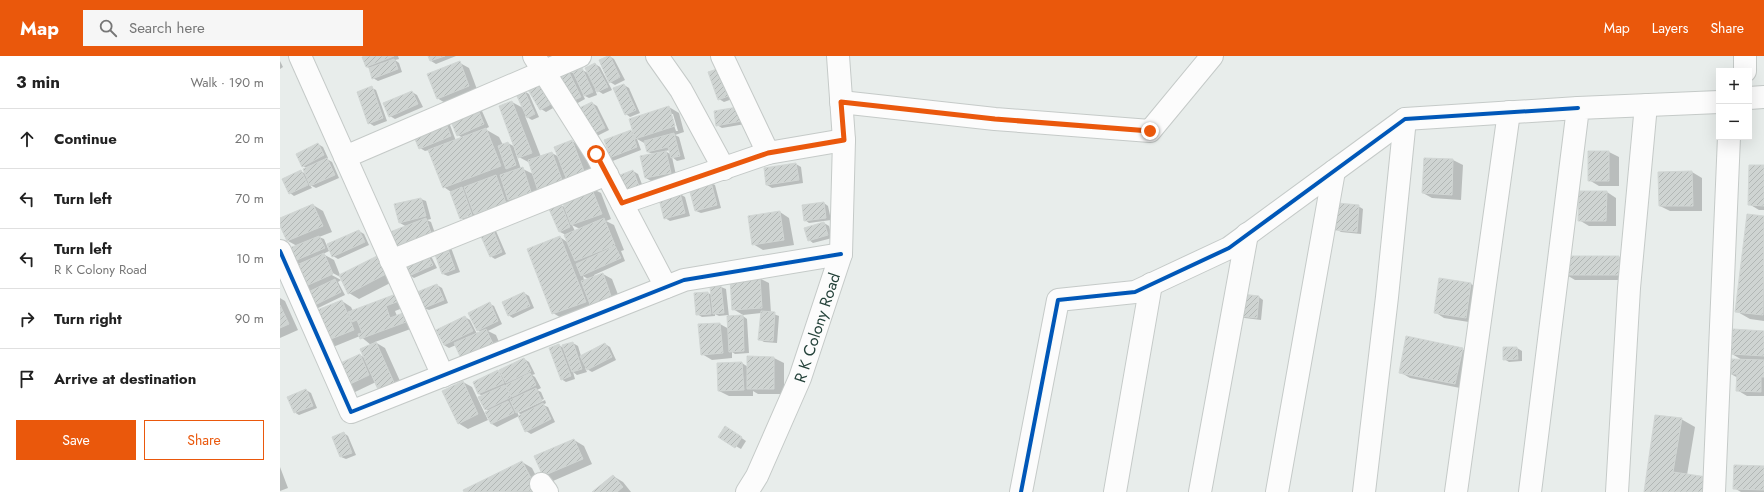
<!DOCTYPE html>
<meta charset="utf-8">
<style>
body{margin:0;font-family:Jost,sans-serif;background:#f6f6f6;color:#222}
.controls{position:absolute;right:12px;top:12px;display:grid;overflow:hidden;border-radius:0px;box-shadow:0 4px 16px #0002}
.controls button{width:36px;height:36px;display:grid;place-items:center;padding:0;border:0;border-bottom:1px solid #e0e0e0;background:#fff;color:#222;font:20px sans-serif}
.stop{position:absolute;width:12px;height:12px;margin:-9px;border:3px solid #ea580c;border-radius:50%;background:#fff}
.stop.end{background:#ea580c;border-color:#fff;box-shadow:0 1px 4px #0008}
.list{margin:0;padding:0;list-style:none}
h2{display:flex;justify-content:space-between;align-items:center;height:52px;margin:0;padding:0 16px;font-size:17px}
h2 small{font-size:13px;font-weight:400;color:#767676}
.list li{display:grid;grid-template-columns:26px 1fr auto;gap:12px;align-items:center;box-sizing:border-box;height:60px;padding:0 16px;border-top:1px solid #e0e0e0}
.list b{display:block;font-size:15px;white-space:nowrap}
.list p{margin:0;font-size:13px;white-space:nowrap;color:#767676}
.list em{font-size:13px;font-style:normal;color:#767676}
.actions{display:flex;gap:8px;padding:12px 16px}
.actions a{flex:1;padding:9px 0;border:1px solid #ea580c;border-radius:0px;text-align:center;font-size:14px;color:#ea580c}
.actions .main{background:#ea580c;color:#fff}
.icon{flex:none;width:22px;height:22px;fill:none;stroke:currentColor;stroke-width:2;stroke-linecap:round;stroke-linejoin:round}
.map{position:relative;flex:none;width:1484px;height:436px;overflow:hidden}
header{display:flex;align-items:center;gap:24px;box-sizing:border-box;height:56px;padding:0 20px;background:#ea580c;color:#fff}
header strong{font-size:19px}
nav{display:flex;gap:22px;margin-inline-start:auto;font-size:14px}
.search{width:280px;height:36px;background:#f6f6f6;display:flex;align-items:center;gap:10px;box-sizing:border-box;padding:0 14px;border-radius:0px;color:#767676;font-size:15px}
main{display:flex}
aside{flex:1;background:#fff}
.map>svg:first-child{display:block}
.shadow{fill:#0003;fill-rule:evenodd}
.building{fill:url(#building-hatch);stroke:#d1d6d4}
.lines{fill:none;stroke-linecap:round;stroke-linejoin:round}
.minor-casing{stroke:#c5cac8;stroke-width:24}
.minor{stroke:#fcfcfc;stroke-width:22}
.cycleway-casing{stroke:#f7fbf9;stroke-width:6}
.cycleway{stroke:#0057b8;stroke-width:4}
.route{stroke:#ea580c;stroke-width:5}
.labels{text-anchor:middle;stroke-width:4;stroke-linejoin:round;paint-order:stroke}
.street-label{font-size:16px;fill:#24423a;stroke:#f7fbf9}
</style>
<header>
<strong>Map</strong>
<div class="search"><svg class="icon" aria-label="search" viewBox="0 0 24 24"><circle cx="10" cy="10" r="6"/><path d="M15 15l6 6"/></svg>Search here</div>
<nav><a>Map</a><a>Layers</a><a>Share</a></nav>
</header>
<main>
<aside>
<h2>3 min<small>Walk · 190 m</small></h2>
<ul class="list">
<li><svg class="icon" aria-label="ahead" viewBox="0 0 24 24"><path d="M12 20V5M6 11l6-6 6 6"/></svg><div><b>Continue</b></div><em>20 m</em></li>
<li><svg class="icon" aria-label="left" viewBox="0 0 24 24"><path d="M17 20v-9H6M10 6l-5 5 5 5"/></svg><div><b>Turn left</b></div><em>70 m</em></li>
<li><svg class="icon" aria-label="left" viewBox="0 0 24 24"><path d="M17 20v-9H6M10 6l-5 5 5 5"/></svg><div><b>Turn left</b><p>R K Colony Road</p></div><em>10 m</em></li>
<li><svg class="icon" aria-label="right" viewBox="0 0 24 24"><path d="M7 20v-9h11M14 6l5 5-5 5"/></svg><div><b>Turn right</b></div><em>90 m</em></li>
<li><svg class="icon" aria-label="arrive" viewBox="0 0 24 24"><path d="M6 21V4h12l-3 4 3 4H6"/></svg><div><b>Arrive at destination</b></div></li>
</ul>
<div class="actions"><a class="main">Save</a><a>Share</a></div>
</aside>
<div class="map">
<svg width="1484" height="436" viewBox="0 0 1484 436">
<defs>
<pattern id="building-hatch" width="6" height="6" patternUnits="userSpaceOnUse"><rect width="6" height="6" fill="#cfd4d2"/><path d="M-1 1l2-2M0 6l6-6M5 7l2-2" fill="none" stroke="#b2b7b5"/></pattern>
</defs>
<rect width="100%" height="100%" fill="#e8edeb"/>
<path class="shadow" d="M87,0H118L119,3L115,4L119,7L122,16L98,25L93,22L90,12L86,11Z
M149,0H176L156,8L151,5Z
M329,0L334,3L345,24L335,29L330,26Z
M0,5L3,11L0,13Z
M180,7L189,12L198,36L167,48L157,42Z
M315,8L320,11L332,34L323,38L315,33L317,39L309,42L303,39L305,43L296,48L291,45L288,15L293,17L302,14L308,17Z
M429,17L455,42L444,46L439,43Z
M263,29L275,51L266,56L261,53Z
M344,29L349,32L360,57L350,61L346,58Z
M92,32L96,34L107,65L94,70L89,67Z
M244,35L249,38L259,61L252,64L245,60L261,101L272,97L279,101L292,85L301,90L314,120L205,163L195,157L196,161L186,165L181,162L171,136L164,131L149,94L145,95L140,92L165,66L170,69L176,85L183,82L178,79L197,52L202,55L209,71L205,73L219,81L223,89L228,87L235,91L234,92L241,113H243L253,118L250,107L239,101L232,46L243,52Z
M132,36L137,39L143,51L115,63L110,60Z
M312,47L317,50L329,74L313,82Z
M389,51L399,57L404,76L395,79L399,81L405,103L397,105L392,101L396,119L371,125L366,122L373,98L368,96L366,88L357,83L361,94L330,106L329,94L351,75L354,77ZM390,58H393L398,75H396ZM390,94L392,99L385,95Z
M469,53L471,67L442,72L437,69Z
M38,88L43,91L48,102L47,103L52,106L59,122L36,132L30,129L32,132L14,140L10,137L21,115L27,119V112L23,110Z
M1329,96L1339,101V130H1319L1309,124Z
M1144,103L1173,104L1183,109L1181,144L1152,142L1143,137Z
M516,108L521,111L523,127L492,132L487,129L485,113Z
M1484,110V154H1479L1469,148Z
M353,115L358,118L365,136L349,142Z
M1412,116L1422,122V155H1390L1380,150L1379,117Z
M431,127L435,129L441,152L421,157L416,155Z
M311,132L321,137L331,163L326,165L334,169L344,194L341,195L345,205L314,219L315,221L323,218L332,223L342,249L283,263L273,257L280,181L287,186L284,178L280,176L281,149L286,152ZM292,169L300,173L295,175ZM303,220L308,223L304,224Z
M1327,136L1336,142V170H1309L1299,164Z
M400,138L405,141L410,160L390,165L385,162Z
M141,143L146,145L151,163L147,164L151,166L156,180L122,193L117,190L127,171L120,167L116,149Z
M544,147L548,150L551,164L529,167L525,164Z
M33,149L43,155L52,176L39,181L44,183L49,195L43,198L54,204L60,219L99,200L118,223L79,243L69,237L62,222L49,215L48,217L61,224L58,226L65,239L34,254L20,209L13,205L17,190L8,185L0,167V163Z
M1078,150L1083,153L1081,178L1061,176L1056,173Z
M500,156L509,162L514,189L483,194L473,188Z
M1468,159L1484,161V265L1470,263L1456,255Z
M544,167L549,170L552,182L533,187L529,184Z
M211,172L216,175L226,198L215,203L210,200Z
M79,175L84,178L89,189L58,203L53,200Z
M170,189L180,216L168,220L163,218L153,191Z
M150,198L157,212L134,222L129,219Z
M1339,201L1349,206V224H1295L1285,218Z
M479,222L489,227L491,257L499,260L497,287L484,286L479,283L481,257L463,259L453,253Z
M1191,228L1200,233L1195,267L1164,262L1155,256Z
M157,229L162,232L168,247L149,254L144,252Z
M441,231L446,233L449,261L463,260L467,263L469,297L455,298L452,296V302L432,304L422,298L440,268L449,273L448,259L439,260L435,258V260L422,261L417,258L415,238L428,237L432,239Z
M244,237L249,240L254,252L233,262L228,259Z
M115,239L128,250L115,255L117,260L123,258L133,264L136,271L95,286L105,292L125,336L96,326L75,336L65,330L80,299L85,302L91,289L80,280L53,291L44,286L62,245L71,251L73,255Z
M979,241L983,244L981,264L965,262L960,260Z
M0,242L5,245L18,274L0,282Z
M210,248L214,250L222,268L208,275L216,279L225,300L176,289L169,292L164,289L185,261L190,264L197,278L201,276L198,274Z
M1484,276V340H1467L1457,334L1458,322L1451,318L1464,305L1452,298Z
M293,287L298,290L301,300L325,288L330,291L336,304L312,316L305,312L307,316L297,319L293,316L295,323L286,326L281,323L279,289L285,293Z
M1237,292L1242,295V305L1229,306L1224,303Z
M1182,293L1192,298L1185,333L1130,322L1120,316Z
M494,302L504,307V338H478L473,335V340H449L439,335L438,308L462,307L468,311Z
M244,303L249,306L255,318L252,319L255,321L261,332L257,334L261,336L264,343L238,355V357L265,344L266,347L263,349L268,351L275,366L251,378L246,375L242,359L237,356L239,360L217,371L212,368L206,356L209,355L206,353L203,340L199,338L194,326L218,316L223,318Z
M183,326L192,331L208,364L188,373L178,367Z
M26,334L31,337L37,352L19,359L14,356Z
M1401,363L1415,371L1407,419L1365,436Z
M450,374L466,385L461,393L440,381Z
M64,377L68,380L76,399L66,403L61,401L53,382Z
M294,384L304,390L312,408L273,425L263,419Z
M242,406L252,412L264,436H186L185,435Z
M0,411L8,432L0,435Z
M1484,411V436H1461L1454,432Z
M333,420L343,426L351,436H313Z"/>
<path class="building" d="M86,0H114L86,11L82,1Z
M148,0H165L150,5Z
M328,0H330L340,21L329,27L319,4Z
M114,3L118,13L92,23L89,12Z
M180,5L189,30L157,43L147,18Z
M315,7L328,31L317,36L305,12Z
M302,12L313,36L304,40L293,16Z
M440,12L451,39L438,44L428,16Z
M288,14L301,41L290,46L278,18Z
M259,25L271,48L260,54L247,32Z
M344,28L356,54L345,59L333,32Z
M92,30L103,62L88,68L77,36Z
M244,34L255,58L247,62L236,38Z
M132,35L138,48L109,61L103,47Z
M232,45L252,97L238,102L219,50Z
M312,46L325,72L308,80L295,54Z
M389,50L395,70L355,83L349,63Z
M464,50L467,64L436,70L434,55Z
M197,51L204,68L177,80L170,63Z
M165,65L171,80L139,93L133,78Z
M206,72L221,110L163,132L148,94Z
M351,74L357,91L324,104L319,97L328,94L324,84Z
M394,77L400,100L391,102L388,91L367,96L364,85Z
M292,84L304,115L286,122L274,91Z
M228,86L236,109L226,113L218,90Z
M38,87L44,99L22,111L16,98Z
M386,95L391,117L365,122L360,100Z
M1308,95H1329V125H1308Z
M272,96L283,127L258,135L248,104Z
M47,102L55,119L30,130L23,113Z
M1144,102L1173,103L1172,139L1142,137Z
M516,107L519,124L486,129L484,112Z
M1469,109H1484V150L1468,149Z
M243,111L251,136L228,144L220,119Z
M21,114L28,129L9,138L2,123Z
M353,114L360,133L343,140L335,121Z
M1412,115L1413,150H1379L1378,116Z
M216,119L226,147L194,158L184,131Z
M431,126L437,149L415,155L409,132Z
M182,131L192,159L180,163L170,136Z
M311,131L322,158L291,169L281,142Z
M1299,135H1327L1326,165H1298Z
M400,137L405,157L384,163L379,143Z
M141,142L146,160L119,167L114,148Z
M544,146L546,162L524,165L522,149Z
M1057,147L1079,149L1077,176L1055,174Z
M33,148L43,170L7,185L0,170V162Z
M281,148L290,171L279,176L269,153Z
M500,155L504,184L472,189L468,160Z
M1467,158L1484,160L1483,259L1455,256Z
M146,162L151,177L116,190L110,176Z
M324,162L335,189L295,205L284,179Z
M544,166L548,179L528,185L524,172Z
M212,171L222,196L210,201L199,176Z
M79,174L85,186L52,201L47,188Z
M39,180L45,192L12,206L7,193Z
M280,180L306,246L272,258L247,193Z
M165,185L175,213L162,218L152,190Z
M335,190L341,202L301,220L296,208Z
M145,194L153,209L129,220L122,205Z
M44,197L53,218L19,233L10,212Z
M99,199L108,217L68,238L59,219Z
M1284,200H1339V219H1284Z
M323,217L332,243L311,251L301,225Z
M480,221L482,252L452,254L450,223Z
M1159,222L1191,227L1186,262L1154,257Z
M55,223L61,236L29,252L22,239Z
M157,228L164,244L144,252L137,236Z
M441,230L444,257L433,258L430,231Z
M244,236L250,250L228,260L222,246Z
M428,236L431,258L416,259L414,237Z
M116,238L119,245L106,250L110,262L123,257L126,266L80,283L78,278L82,277L77,264L72,266L68,256Z
M961,238L979,240L977,262L959,260Z
M62,244L74,274L43,286L30,257Z
M210,246L218,265L197,275L188,257Z
M0,249L9,268L0,272Z
M481,255L495,256L493,285L478,284Z
M463,259L464,295L449,296L447,260Z
M185,260L193,275L164,289L156,274Z
M440,267L443,297L421,299L418,268Z
M206,273L216,294L184,309L174,287Z
M1453,273L1484,275V300L1451,298Z
M1126,280L1183,292L1175,328L1119,317Z
M96,286L116,331L100,338L80,293Z
M293,286L302,313L292,316L282,289Z
M325,287L332,301L307,314L300,300Z
M279,288L291,320L281,324L269,292Z
M1223,291H1237L1238,303L1223,304Z
M80,298L89,319L64,331L54,310Z
M467,300L494,301V333H467Z
M244,302L251,315L226,327L219,314Z
M1451,303L1484,304V321H1481V336L1456,335L1457,318H1450Z
M462,306L464,334L438,335L437,307Z
M218,314L224,327L198,338L193,326Z
M250,317L256,329L232,341L226,329Z
M183,325L198,358L178,368L162,335Z
M225,329L231,341L205,354L198,341Z
M256,332L262,345L236,357L230,344Z
M26,333L33,350L14,357L7,341Z
M228,345L234,357L211,368L205,356Z
M263,347L271,363L245,376L238,360Z
M1375,359L1402,362L1393,416L1427,421L1425,436H1364Z
M445,370L462,381L455,392L438,381Z
M64,376L72,397L60,401L52,381Z
M294,383L303,403L263,420L254,400Z
M242,405L258,435L184,436L183,434Z
M1454,409L1484,410V434L1453,433Z
M333,419L343,431L337,436H312Z"/>
<g class="lines">
<defs>
<g id="minor">
<path d="M20,0L163,320"/>
<path d="M254,0L316,98L386,231"/>
<path d="M377,0L401,34L444,113"/>
<path d="M442,0L488,97L564,84"/>
<path d="M1465,0V15"/>
<path d="M1469,42L1484,41"/>
<path d="M561,46L715,63L870,75L932,0"/>
<path d="M65,101L300,0"/>
<path d="M342,147L488,97"/>
<path d="M0,195L71,356L404,224L561,198"/>
<path d="M111,205L327,118"/>
<path d="M261,428L267,436"/>
<path id="s1" d="M467,436L477,420L520,322L561,198L564,84L558,0"/>
<path d="M741,436L778,244L855,236L949,192L1125,63L1298,52"/>
<path d="M835,436L871,228"/>
<path d="M920,436L967,178"/>
<path d="M997,436L1054,115"/>
<path d="M1084,436L1107,241L1125,63"/>
<path d="M1176,436L1229,56"/>
<path d="M1250,436L1298,52L1439,46"/>
<path d="M1337,436L1349,232L1366,49"/>
<path d="M1434,436L1449,81"/>
</g>
</defs>
<use href="#minor" class="minor-casing"/>
<use href="#minor" class="minor"/>
<defs>
<path id="cycleway" d="M0,195L71,356L404,224L561,198
M741,436L778,244L855,236L949,192L1125,63L1298,52"/>
</defs>
<use href="#cycleway" class="cycleway-casing"/>
<use href="#cycleway" class="cycleway"/>
</g>
<g class="lines">
<path class="route" d="M316,98L342,147L488,97L564,84L561,46L715,63L870,75"/>
</g>
<g class="labels">
<g class="street-label">
<text dy="6" stroke="none"><textPath href="#s1" startOffset="179">R K Colony Road</textPath></text>
</g>
</g>
</svg>
<div class="controls">
<button>+</button>
<button>−</button>
</div>
<div class="stop" style="left:316px;top:98px"></div>
<div class="stop end" style="left:870px;top:75px"></div>
</div>
</main>
